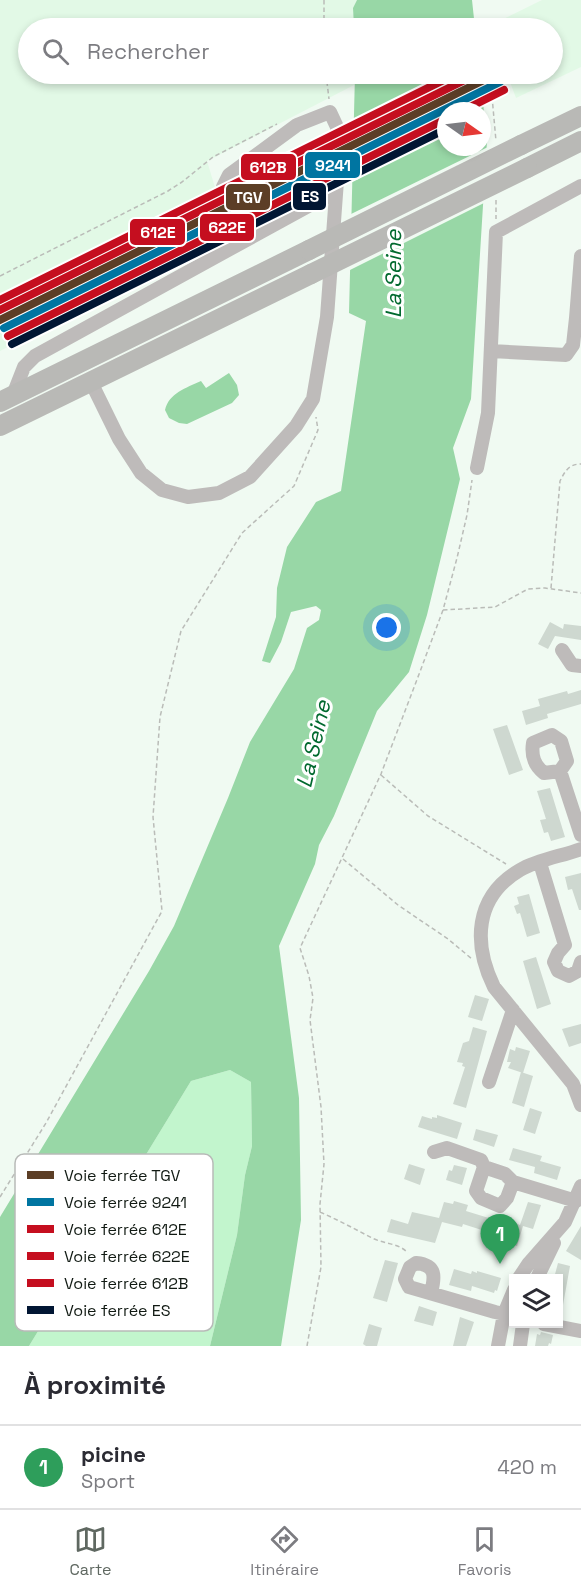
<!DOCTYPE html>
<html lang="fr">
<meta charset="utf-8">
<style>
body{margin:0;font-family:"Space Grotesk",sans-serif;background:#f2f2f3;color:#2b2b33}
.controls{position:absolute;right:18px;bottom:18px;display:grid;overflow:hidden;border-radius:0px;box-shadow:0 3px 9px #0003}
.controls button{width:54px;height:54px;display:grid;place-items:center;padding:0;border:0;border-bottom:2px solid #e1e1e2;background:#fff;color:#2b2b33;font:30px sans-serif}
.compass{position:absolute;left:437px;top:102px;width:54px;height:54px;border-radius:50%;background:#fff;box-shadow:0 3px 9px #0003;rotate:104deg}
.you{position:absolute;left:387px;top:628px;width:21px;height:21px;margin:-15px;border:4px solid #fff;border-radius:50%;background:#1a73e8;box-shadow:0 0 0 9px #1a73e833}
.badge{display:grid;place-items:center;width:39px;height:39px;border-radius:50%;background:#5f6861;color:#fff;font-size:20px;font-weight:700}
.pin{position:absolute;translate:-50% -50px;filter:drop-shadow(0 2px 3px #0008)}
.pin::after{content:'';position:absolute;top:32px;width:21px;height:18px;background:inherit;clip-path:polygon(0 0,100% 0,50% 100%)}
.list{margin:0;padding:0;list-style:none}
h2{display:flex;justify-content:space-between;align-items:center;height:78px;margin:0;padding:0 24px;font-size:26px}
h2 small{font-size:20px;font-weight:400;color:#7c7c81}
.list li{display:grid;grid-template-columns:39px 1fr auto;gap:18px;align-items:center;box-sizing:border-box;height:84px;padding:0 24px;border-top:2px solid #e1e1e2}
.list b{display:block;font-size:22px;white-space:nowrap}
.list p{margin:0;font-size:20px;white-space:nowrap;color:#7c7c81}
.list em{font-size:20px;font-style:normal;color:#7c7c81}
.icon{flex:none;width:33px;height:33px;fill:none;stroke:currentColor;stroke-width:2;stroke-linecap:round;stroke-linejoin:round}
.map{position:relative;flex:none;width:581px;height:1346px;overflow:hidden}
.search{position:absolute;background:#fff;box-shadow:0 3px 9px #0003;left:18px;right:18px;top:18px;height:66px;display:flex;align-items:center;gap:15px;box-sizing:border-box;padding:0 21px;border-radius:33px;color:#7c7c81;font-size:22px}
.sheet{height:162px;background:#fff}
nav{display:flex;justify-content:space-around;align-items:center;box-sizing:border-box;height:84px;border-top:2px solid #e1e1e2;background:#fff;font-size:16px;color:#7c7c81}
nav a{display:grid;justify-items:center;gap:3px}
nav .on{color:#5f6861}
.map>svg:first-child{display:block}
.built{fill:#e2f9e6}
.green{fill:#c2f5cd}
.water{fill:#98d7a6;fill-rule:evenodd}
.pier{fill:#f0faf2}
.building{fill:#ced8d0}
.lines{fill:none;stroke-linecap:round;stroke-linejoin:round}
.path{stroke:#babcb8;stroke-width:1.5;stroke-dasharray:4.5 3;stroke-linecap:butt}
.minor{stroke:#bebbba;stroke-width:14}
.highway{stroke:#b9b9b6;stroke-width:20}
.highway-bridge{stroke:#b9b9b6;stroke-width:20}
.rail-1-casing{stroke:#fff;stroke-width:12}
.rail-2-casing{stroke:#fff;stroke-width:12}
.rail-3-casing{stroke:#fff;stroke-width:12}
.rail-4-casing{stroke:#fff;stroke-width:12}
.rail-5-casing{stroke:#fff;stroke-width:12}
.rail-6-casing{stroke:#fff;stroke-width:12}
.rail-1{stroke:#5c3e26;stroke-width:8}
.rail-2{stroke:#0075a1;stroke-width:8}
.rail-3{stroke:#c50e1f;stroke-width:8}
.rail-4{stroke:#c50e1f;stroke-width:8}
.rail-5{stroke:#c50e1f;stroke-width:8}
.rail-6{stroke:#011633;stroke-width:8}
.labels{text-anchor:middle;stroke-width:6;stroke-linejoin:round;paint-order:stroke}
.water-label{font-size:22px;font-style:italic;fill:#01692e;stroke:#fff}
.key{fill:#fff;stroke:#b8bab8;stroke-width:1.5}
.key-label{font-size:16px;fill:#111a13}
.line-badge{stroke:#fff;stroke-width:2}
.badge-label{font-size:16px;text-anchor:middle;font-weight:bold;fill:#fff}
</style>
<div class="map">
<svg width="581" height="1346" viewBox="0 0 581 1346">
<rect width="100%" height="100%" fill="#f0faf2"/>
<path class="built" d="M0,0H357L353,8L354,28H28V74H355L356,84L207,161L217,194L324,145L326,166L312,188L0,351Z
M542,0H581V67L516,98L507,74H552V28H492L491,25Z"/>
<path class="green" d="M230,1070L251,1082L252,1146L245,1175L237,1235L210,1346H29L191,1081Z"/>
<path class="water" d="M357,0H472L475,28H354L353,8Z
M355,74H480L487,141L471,399L453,448L460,479L427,615L409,672L377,711L334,816L319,845L315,864L279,946L299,1098L301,1220L281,1346H210L237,1235L245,1175L252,1146L251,1082L230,1070L191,1081L29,1346H0V1217L149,971L174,926L228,798L250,742L294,669L307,628L319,620L321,610L316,606L291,612L281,642L270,663L262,661L276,617L277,588L287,547L316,502L341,491L366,321L349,313ZM446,111H482V147H446Z
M229,373L237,385L239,395L232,403L187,424L179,423L169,418L165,410C169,393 186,388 201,381L206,388Z"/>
<path class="pier" d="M468,74H483L484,87L351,153V131Z
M490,146L486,202L348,271L349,215Z"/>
<path class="building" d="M550,622L563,629L564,624L581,626V640L555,636L548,649L538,644Z
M581,690V704L547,714L548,718L526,725L522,711L540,706L538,699L567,691L568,694Z
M507,725L523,770L509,775L493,729Z
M550,788L565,837L551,841L548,832L544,833L540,820L546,819L537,791Z
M581,873V910H579L572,889L568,890L565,877Z
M529,894L540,933L527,937L520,913L517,914L514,906L519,904L517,897Z
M536,957L551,1004L537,1009L523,961Z
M475,995L489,999L482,1021L468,1017Z
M581,1024V1043L569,1047L562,1029Z
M473,1027L487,1031L466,1108L453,1104L465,1067L462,1066L463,1063L457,1062L463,1043L469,1041Z
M516,1047L530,1051L523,1073L508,1068L511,1062H507L510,1049L515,1051Z
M521,1072L533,1076L524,1107L512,1103Z
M530,1108L542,1112L535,1134L523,1130Z
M437,1115L462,1123L457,1139L418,1127L422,1116L432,1119V1117L437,1118Z
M476,1129L498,1135L494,1147L473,1140Z
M513,1148L542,1156L540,1161L561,1167L557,1180L534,1173L535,1167L509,1160Z
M409,1164L425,1169L420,1185L404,1179Z
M454,1165L467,1168L462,1185L446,1180L449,1170L452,1171Z
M454,1201L468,1205L466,1211L492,1219L488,1232L463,1224L462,1227L442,1222L435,1243L387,1232L391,1219L408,1224L412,1212L439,1218L444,1202L453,1204Z
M528,1202L541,1205L533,1229L523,1226L517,1246L504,1242L511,1221L520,1225Z
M581,1226V1260L566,1251Z
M385,1260L398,1263L387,1302L373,1298Z
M558,1263L570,1266L563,1305H558V1278H554Z
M454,1269L471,1274L472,1271L477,1273V1271L501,1278L497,1291L495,1290L494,1293L472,1286L471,1291L449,1285Z
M419,1306L437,1312L433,1326L414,1321Z
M460,1317L474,1322L466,1346H453Z
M369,1324L382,1328L377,1346H366L363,1344Z
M541,1332L553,1335L551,1344L549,1343L548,1346H535L537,1334L540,1335Z"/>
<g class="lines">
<path class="path" d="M324,0V28
M326,74L329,99
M490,74L496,141
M496,200V219
M0,276L168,191L182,182L213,157L277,124
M551,588L560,481C565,471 569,464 581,464
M443,610L495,607L528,589L545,588L581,593
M381,775L428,816L506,864
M343,859L398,905L448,939L472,959
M0,1197L46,1123L162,911L153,817L160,717L181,631L242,533L294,486L318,430L316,417
M320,1212C338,1220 355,1229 372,1238C384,1244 399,1243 408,1253
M307,1346L321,1267L320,1204L324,1164L321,1107L310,1020L313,998L309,976L300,948L381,774L421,669L443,610L457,558L467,515L472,480"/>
<path class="minor" d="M581,256L576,318L581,314
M491,351L566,355L573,345L576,318
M91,382L119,439L141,473L162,490L188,497L219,493L250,477L296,426L313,399L327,317L338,167L337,127L330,112L297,125L229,175L223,187
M13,395L24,367L35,356L310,205L335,192
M477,468L488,413L496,232L581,186
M562,650L572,665L581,666
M552,735L561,741L567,761L560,771L544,773C534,765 531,756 533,743Z
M560,771L581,835
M581,849C562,856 537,860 520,870C474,897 473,944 494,987L573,1084L581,1105
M540,863L565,945
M565,945L558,953L554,962L558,971L569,976L578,971L581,962
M489,1082L513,1010
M434,1152L447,1148L481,1160L484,1167L505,1174L513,1182L576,1201
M484,1167L476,1191L481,1198L500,1206L507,1198L513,1182
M519,1278L529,1263L565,1222L581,1186
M537,1278L554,1243
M431,1293C435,1277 437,1265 416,1263L410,1267L405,1279L409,1287L495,1312L504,1314
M544,1324L581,1331
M498,1346L504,1314L514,1290
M520,1346L523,1324"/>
<path class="highway" d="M521,145L581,116
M527,168L581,141
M0,402L309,250
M0,426L311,274"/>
<path class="highway-bridge" d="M309,250L521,145
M311,274L527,168"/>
<defs>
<path id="rail-1" d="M0,320L496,74"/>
<path id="rail-2" d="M4,328L500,82"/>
<path id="rail-3" d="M0,310L477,74"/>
<path id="rail-4" d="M462,111L504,90
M8,336L446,119"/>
<path id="rail-5" d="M0,300L456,74"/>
<path id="rail-6" d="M12,344L446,129"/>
</defs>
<use href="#rail-1" class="rail-1-casing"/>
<use href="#rail-2" class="rail-2-casing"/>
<use href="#rail-3" class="rail-3-casing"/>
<use href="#rail-4" class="rail-4-casing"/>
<use href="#rail-5" class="rail-5-casing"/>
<use href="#rail-6" class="rail-6-casing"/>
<use href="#rail-1" class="rail-1"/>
<use href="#rail-2" class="rail-2"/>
<use href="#rail-3" class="rail-3"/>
<use href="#rail-4" class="rail-4"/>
<use href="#rail-5" class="rail-5"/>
<use href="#rail-6" class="rail-6"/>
</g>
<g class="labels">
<g class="water-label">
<text transform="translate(393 274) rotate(-90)" y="8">La Seine</text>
<text transform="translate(313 744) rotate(-77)" y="8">La Seine</text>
</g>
</g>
<rect x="15" y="1154" width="198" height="177" rx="9" class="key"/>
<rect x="27" y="1171" width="27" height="8" fill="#5c3e26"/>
<rect x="27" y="1198" width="27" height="8" fill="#0075a1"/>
<rect x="27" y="1225" width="27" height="8" fill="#c50e1f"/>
<rect x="27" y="1252" width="27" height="8" fill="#c50e1f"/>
<rect x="27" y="1279" width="27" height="8" fill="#c50e1f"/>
<rect x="27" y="1306" width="27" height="8" fill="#011633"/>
<g class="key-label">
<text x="64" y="1181">Voie ferrée TGV</text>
<text x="64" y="1208">Voie ferrée 9241</text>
<text x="64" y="1235">Voie ferrée 612E</text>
<text x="64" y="1262">Voie ferrée 622E</text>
<text x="64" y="1289">Voie ferrée 612B</text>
<text x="64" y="1316">Voie ferrée ES</text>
</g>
<g class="line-badge">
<rect x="304" y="151" width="57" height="28" rx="6" fill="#0075a1"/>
<rect x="240" y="153" width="57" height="28" rx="6" fill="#c50e1f"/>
<rect x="292" y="182" width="35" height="29" rx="6" fill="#011633"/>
<rect x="225" y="183" width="46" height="28" rx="6" fill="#5c3e26"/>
<rect x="199" y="213" width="56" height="29" rx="6" fill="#c50e1f"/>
<rect x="129" y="218" width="57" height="28" rx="6" fill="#c50e1f"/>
</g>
<g class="badge-label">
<text x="333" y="171">9241</text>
<text x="268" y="173">612B</text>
<text x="310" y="202">ES</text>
<text x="248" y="203">TGV</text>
<text x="227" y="233">622E</text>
<text x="158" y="238">612E</text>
</g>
</svg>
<div class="controls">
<button><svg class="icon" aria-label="layers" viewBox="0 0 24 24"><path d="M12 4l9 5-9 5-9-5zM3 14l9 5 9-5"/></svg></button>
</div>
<svg class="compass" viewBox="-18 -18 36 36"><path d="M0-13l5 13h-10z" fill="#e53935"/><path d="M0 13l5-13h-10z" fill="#7c7c81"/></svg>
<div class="you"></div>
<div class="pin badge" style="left:500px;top:1264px;background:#2e9e5b">1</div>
<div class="search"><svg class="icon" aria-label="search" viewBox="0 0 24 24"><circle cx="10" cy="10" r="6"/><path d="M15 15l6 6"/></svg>Rechercher</div>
</div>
<section class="sheet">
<h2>À proximité<small></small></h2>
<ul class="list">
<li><span class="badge" style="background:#2e9e5b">1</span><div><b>picine</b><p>Sport</p></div><em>420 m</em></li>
</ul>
</section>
<nav>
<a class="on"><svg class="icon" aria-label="map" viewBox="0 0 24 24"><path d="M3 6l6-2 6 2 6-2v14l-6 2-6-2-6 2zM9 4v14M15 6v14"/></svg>Carte</a>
<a><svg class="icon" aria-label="directions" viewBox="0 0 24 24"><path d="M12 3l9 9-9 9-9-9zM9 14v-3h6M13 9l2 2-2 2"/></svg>Itinéraire</a>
<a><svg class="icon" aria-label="saved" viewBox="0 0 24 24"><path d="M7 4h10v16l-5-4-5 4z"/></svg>Favoris</a>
</nav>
